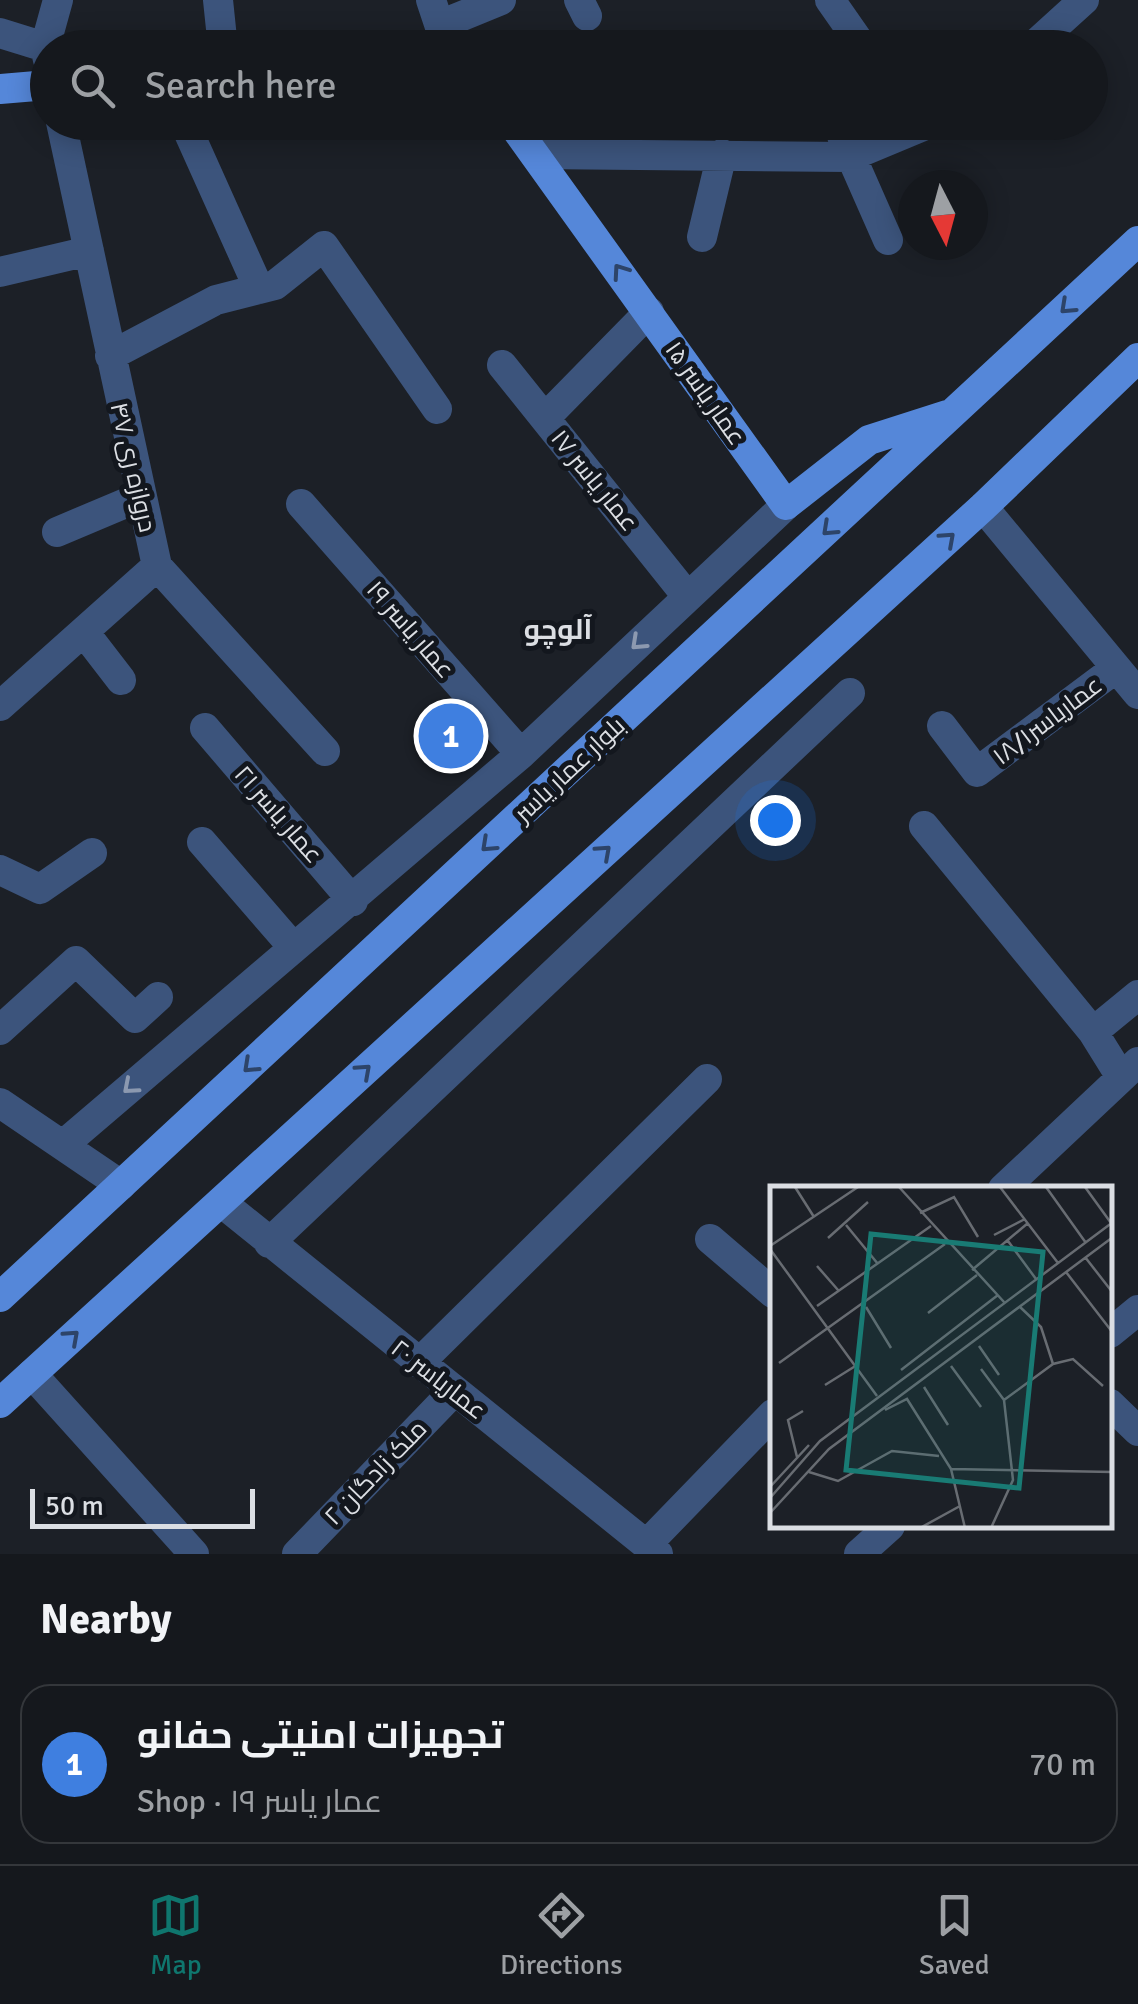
<!DOCTYPE html>
<meta charset="utf-8">
<style>
body{margin:0;font-family:Signika,Cairo,sans-serif;background:#1e2126;color:#f1f3f6}
.compass{position:absolute;left:898px;top:170px;width:90px;height:90px;border-radius:50%;background:#15181d;box-shadow:0 5px 25px #0003;rotate:174deg}
.scale{position:absolute;left:30px;bottom:25px;width:225px;box-sizing:border-box;padding-left:10px;border:5px solid #dbdee3;border-top:0;font-size:28px;line-height:35px;white-space:nowrap;color:#dbdee3;-webkit-text-stroke:8px #13171e;paint-order:stroke}
.you{position:absolute;left:775px;top:820px;width:35px;height:35px;margin:-25px;border:8px solid #fff;border-radius:50%;background:#1a73e8;box-shadow:0 0 0 15px #1a73e833}
.badge{display:grid;place-items:center;width:65px;height:65px;border-radius:50%;background:#0f766e;color:#fff;font-size:32px;font-weight:700}
.pin{position:absolute;translate:-50% -50%;border:5px solid #fff;box-shadow:0 2px 10px #0006}
.list{margin:0;padding:0;list-style:none}
h2{display:flex;justify-content:space-between;align-items:center;height:130px;margin:0;padding:0 40px;font-size:42px}
h2 small{font-size:32px;font-weight:400;color:#9da0a4}
.list li{display:grid;grid-template-columns:65px 1fr auto;gap:30px;align-items:center;box-sizing:border-box;height:160px;margin:0 20px 20px;padding:0 20px;border:2px solid #34373b;border-radius:30px}
.list b{display:block;font-size:38px;white-space:nowrap}
.list p{margin:0;font-size:32px;white-space:nowrap;color:#9da0a4}
.list em{font-size:32px;font-style:normal;color:#9da0a4}
.icon{flex:none;width:55px;height:55px;fill:none;stroke:currentColor;stroke-width:2;stroke-linecap:round;stroke-linejoin:round}
.map{position:relative;flex:none;width:1138px;height:1554px;overflow:hidden}
.search{position:absolute;background:#15181d;box-shadow:0 5px 25px #0003;left:30px;right:30px;top:30px;height:110px;display:flex;align-items:center;gap:25px;box-sizing:border-box;padding:0 35px;border-radius:55px;color:#9da0a4;font-size:38px}
.sheet{height:310px;background:#15181d}
nav{display:flex;justify-content:space-around;align-items:center;box-sizing:border-box;height:140px;border-top:2px solid #34373b;background:#15181d;font-size:28px;color:#9da0a4}
nav a{display:grid;justify-items:center;gap:5px}
nav .on{color:#0f766e}
.map>svg:first-child{display:block}
.building{fill:#584f4a;stroke:#8d837d;stroke-width:2.5}
.lines{fill:none;stroke-linecap:round;stroke-linejoin:round}
.minor{stroke:#3c547c;stroke-width:30}
.major{stroke:#5587d9;stroke-width:30}
.oneway{stroke:#2d4469}
.oneway2{stroke:#8c99b0}
.labels{text-anchor:middle;stroke-width:10;stroke-linejoin:round;paint-order:stroke}
.street-label{font-size:25px;fill:#dbdee3;stroke:#13171e}
.neighbourhood-label{font-size:28px;font-weight:bold;fill:#dbdee3;stroke:#13171e}
.inset-road{fill:none;stroke:#686c72;stroke-width:2.5}
.view{fill:#197b74;fill-opacity:0.15;stroke:#197b74;stroke-width:5}
.inset-edge{fill:none;stroke:#dbdee3;stroke-width:5}
</style>
<div class="map">
<svg width="1138" height="1554" viewBox="0 0 1138 1554">
<rect width="100%" height="100%" fill="#1c2027"/>
<path class="building" d="M442,705L482,747L461,768L422,724Z"/>
<g class="lines">
<path class="minor" d="M218,0L223,48
M431,0L447,48
M579,0L587,16
M830,0L858,40L845,48
M440,25L501,0
M0,33L45,47
M1031,48L1084,0
M48,60L45,47L58,0
M61,122L157,566L325,751
M184,122L259,289
M836,122L888,240
M538,154L849,157L933,122
M702,237L722,154
M0,272L89,251
M110,356L216,300L275,285L324,246L437,409
M502,365L687,596
M545,418L649,312
M301,504L521,754
M983,507L1138,694
M57,532L140,497
M84,632L121,680
M0,706L157,566
M942,726L977,772L1115,669
M205,728L353,901
M924,826L1093,1032L1121,1077
M202,842L293,947
M0,870L40,889L92,853
M0,1030L76,961L135,1018L158,997
M1093,1032L1138,995
M0,1103L121,1185
M63,1145L521,754L786,505
M1003,1189L1138,1062
M221,1202L658,1554
M710,1239L773,1293
M269,1243L850,693
M1110,1333L1138,1310
M419,1363L707,1079
M32,1374L194,1554
M1110,1404L1138,1431
M647,1544L773,1414
M297,1554L454,1391
M859,1554L890,1526"/>
<path class="major" d="M0,89L48,85
M511,122L786,505L869,440L947,415
M0,1297L1138,241
M0,1403L983,507L1138,358"/>
</g>
<defs><path id="oneway-chevron" d="M-2-3.5L2.5 0L-2 3.5" fill="none" stroke-width="1.6" stroke-linecap="round" stroke-linejoin="round" transform="scale(2.5)"/></defs>
<g class="oneway">
<use href="#oneway-chevron" transform="translate(620 271) rotate(-125)"/>
<use href="#oneway-chevron" transform="translate(1067 307) rotate(137)"/>
<use href="#oneway-chevron" transform="translate(829 529) rotate(137)"/>
<use href="#oneway-chevron" transform="translate(948 539) rotate(-42)"/>
<use href="#oneway-chevron" transform="translate(488 845) rotate(137)"/>
<use href="#oneway-chevron" transform="translate(604 852) rotate(-42)"/>
<use href="#oneway-chevron" transform="translate(250 1066) rotate(137)"/>
<use href="#oneway-chevron" transform="translate(364 1071) rotate(-42)"/>
<use href="#oneway-chevron" transform="translate(72 1337) rotate(-42)"/>
</g>
<g class="oneway2">
<use href="#oneway-chevron" transform="translate(638 643) rotate(137)"/>
<use href="#oneway-chevron" transform="translate(130 1087) rotate(139)"/>
</g>
<g class="labels">
<g class="street-label">
<text transform="translate(706 393) rotate(55)" y="9">عمار یاسر ۱۵</text>
<text transform="translate(134 467) rotate(77)" y="9">دروازه ری ۴۷</text>
<text transform="translate(595 480) rotate(51)" y="9">عمار یاسر ۱۷</text>
<text transform="translate(411 629) rotate(49)" y="9">عمار یاسر ۱۹</text>
<text transform="translate(1047 720) rotate(-37)" y="9">عماریاسر۱۸/۱</text>
<text transform="translate(569 769) rotate(-43)" y="9">بلوار عمار یاسر</text>
<text transform="translate(279 814) rotate(49)" y="9">عمار یاسر ۲۱</text>
<text transform="translate(439 1379) rotate(38)" y="9">عماریاسر ۲۰</text>
<text transform="translate(375 1472) rotate(-46)" y="9">۲ ملک زادگان</text>
</g>
<g class="neighbourhood-label">
<text x="558" y="639">آلوچو</text>
</g>
</g>
<g transform="translate(770 1186)">
<rect width="342" height="342" fill="#1c2027"/>
<path class="inset-road" d="M25,1L44,31M129,1L234,116M230,1L288,77M276,1L316,57M315,1L341,37M150,27L184,11L208,51M76,39L108,78M224,49L255,33M58,52L98,16M238,55L266,93M0,60L88,1M0,63L107,210M315,71L343,107M47,80L68,104M202,84L258,37M296,86L343,147M47,120L161,40M249,120L271,141L283,178M96,121L121,162M158,127L207,89M209,160L229,189M9,177L175,58M181,180L211,221M211,183L234,214L243,294L221,342M131,184L228,109M55,199L87,179M154,201L178,239M234,214L283,178L303,173L333,200M115,224L137,213L181,283L343,286M27,271L18,234L33,225M181,283L195,342M39,286L68,295L122,265L169,270M0,301L39,259M0,312L50,255L343,36M0,327L59,263L343,51M150,342L190,320"/>
<path class="view" d="M101,48L273,66L249,302L76,284Z"/>
<rect width="342" height="342" class="inset-edge"/>
</g>
</svg>
<svg class="compass" viewBox="-18 -18 36 36"><path d="M0-13l5 13h-10z" fill="#e53935"/><path d="M0 13l5-13h-10z" fill="#9da0a4"/></svg>
<div class="scale">50 m</div>
<div class="you"></div>
<div class="pin badge" style="left:451px;top:736px;background:#3f7fe0">1</div>
<div class="search"><svg class="icon" aria-label="search" viewBox="0 0 24 24"><circle cx="10" cy="10" r="6"/><path d="M15 15l6 6"/></svg>Search here</div>
</div>
<section class="sheet">
<h2>Nearby<small></small></h2>
<ul class="list">
<li><span class="badge" style="background:#3f7fe0">1</span><div><b>تجهیزات امنیتی حفانو</b><p>Shop · عمار یاسر ۱۹</p></div><em>70 m</em></li>
</ul>
</section>
<nav>
<a class="on"><svg class="icon" aria-label="map" viewBox="0 0 24 24"><path d="M3 6l6-2 6 2 6-2v14l-6 2-6-2-6 2zM9 4v14M15 6v14"/></svg>Map</a>
<a><svg class="icon" aria-label="directions" viewBox="0 0 24 24"><path d="M12 3l9 9-9 9-9-9zM9 14v-3h6M13 9l2 2-2 2"/></svg>Directions</a>
<a><svg class="icon" aria-label="saved" viewBox="0 0 24 24"><path d="M7 4h10v16l-5-4-5 4z"/></svg>Saved</a>
</nav>
